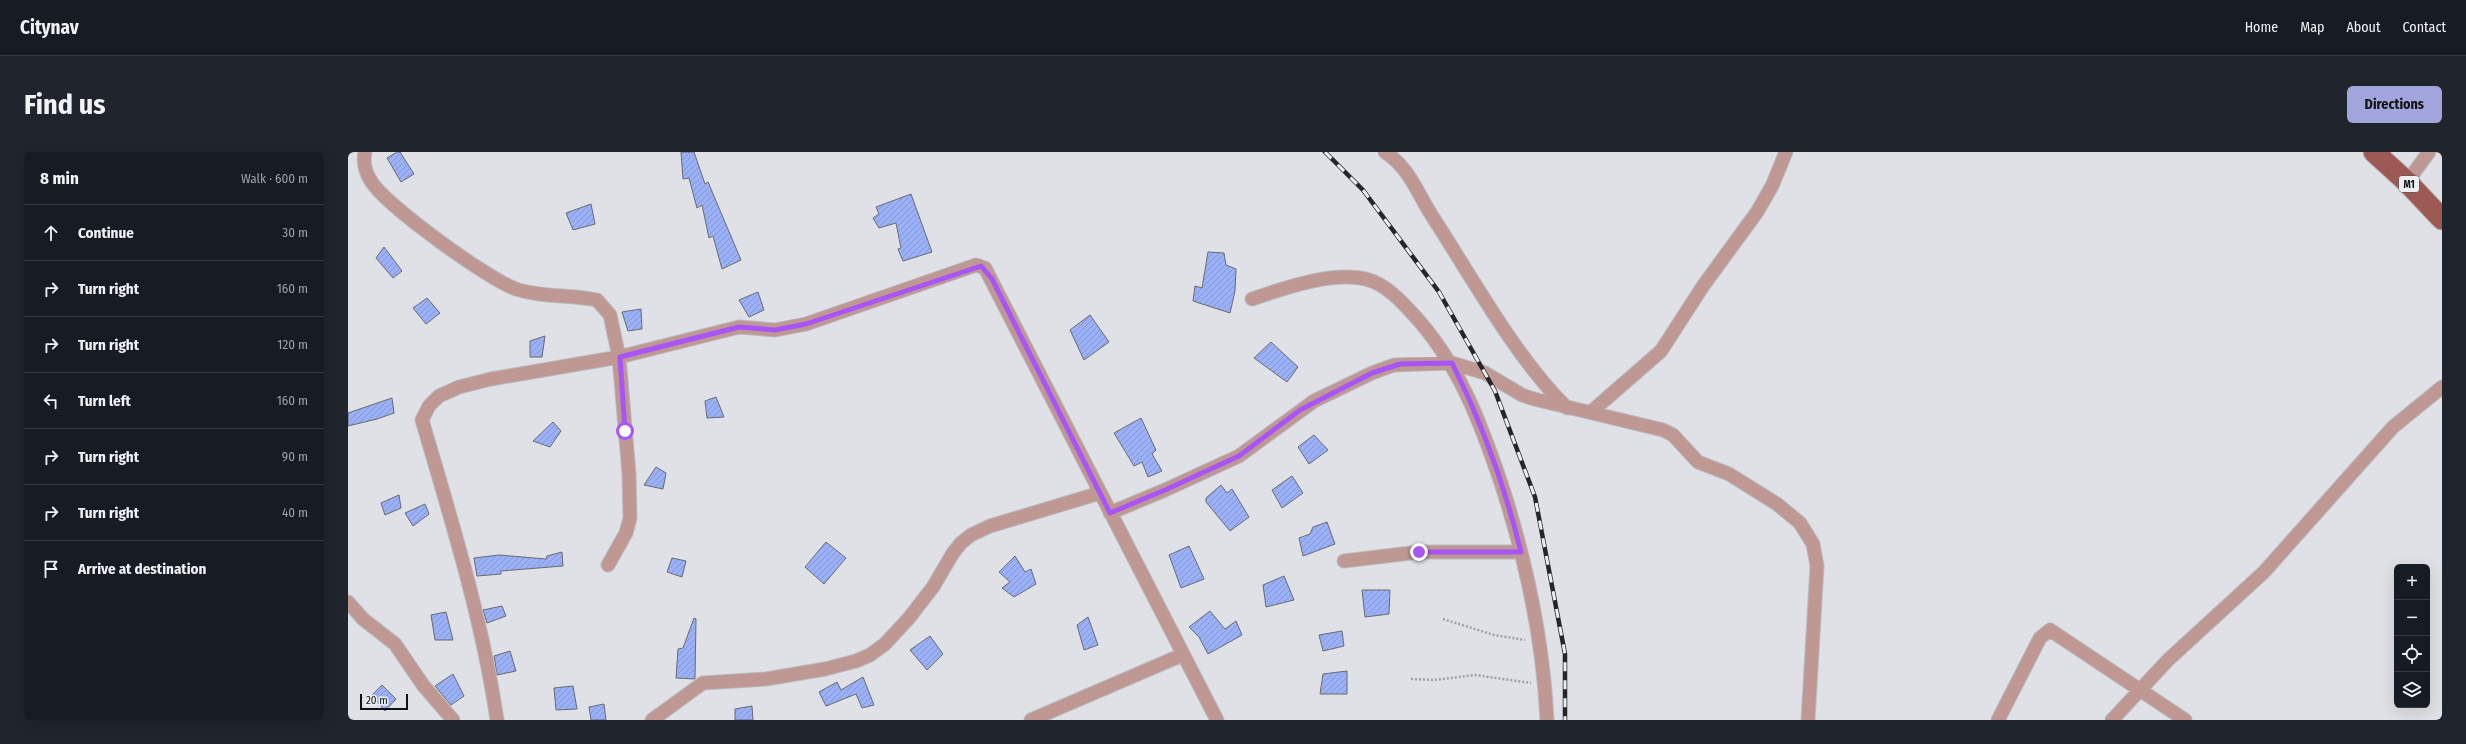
<!DOCTYPE html>
<meta charset="utf-8">
<style>
body{margin:0;font-family:"Fira Sans Condensed",sans-serif;background:#20242c;color:#f1f3f6}
.controls{position:absolute;right:12px;bottom:12px;display:grid;overflow:hidden;border-radius:6px;box-shadow:0 4px 16px #0002}
.controls button{width:36px;height:36px;display:grid;place-items:center;padding:0;border:0;border-bottom:1px solid #363941;background:#171b24;color:#f1f3f6;font:20px sans-serif}
.scale{position:absolute;left:12px;bottom:10px;width:48px;box-sizing:border-box;padding-left:4px;border:2px solid #0f1011;border-top:0;font-size:11px;line-height:14px;white-space:nowrap;color:#0f1011;-webkit-text-stroke:3px #eceef3;paint-order:stroke}
.stop{position:absolute;width:12px;height:12px;margin:-9px;border:3px solid #a855f7;border-radius:50%;background:#fff}
.stop.end{background:#a855f7;border-color:#fff;box-shadow:0 1px 4px #0008}
.list{margin:0;padding:0;list-style:none}
h2{display:flex;justify-content:space-between;align-items:center;height:52px;margin:0;padding:0 16px;font-size:17px}
h2 small{font-size:13px;font-weight:400;color:#9ea1a6}
.list li{display:grid;grid-template-columns:26px 1fr auto;gap:12px;align-items:center;box-sizing:border-box;height:56px;padding:0 16px;border-top:1px solid #363941}
.list b{display:block;font-size:15px;white-space:nowrap}
.list em{font-size:13px;font-style:normal;color:#9ea1a6}
.icon{flex:none;width:22px;height:22px;fill:none;stroke:currentColor;stroke-width:2;stroke-linecap:round;stroke-linejoin:round}
.map{position:relative;flex:none;width:2094px;height:568px;overflow:hidden;border-radius:6px}
header{display:flex;align-items:center;gap:24px;box-sizing:border-box;height:56px;padding:0 20px;background:#171b24;border-bottom:1px solid #363941}
header strong{font-size:19px}
nav{display:flex;gap:22px;margin-inline-start:auto;font-size:14px}
.intro{display:flex;align-items:center;justify-content:space-between;box-sizing:border-box;height:96px;padding:0 24px}
h1{margin:0;font-size:28px}
.button{padding:10px 18px;border-radius:6px;background:#a1a5db;color:#111;font-size:14px;font-weight:700}
main{display:flex;gap:24px;padding:0 24px}
aside{flex:1;background:#171b24;border-radius:6px;box-shadow:0 4px 16px #0002}
.map>svg:first-child{display:block}
.building{fill:url(#building-hatch);stroke:#696b70}
.lines{fill:none;stroke-linecap:round;stroke-linejoin:round}
.street-casing{stroke:#babbc0;stroke-width:15}
.primary-casing{stroke:#babbc0;stroke-width:23}
.path{stroke:#a0a1a5;stroke-width:2.5;stroke-dasharray:2 2;stroke-linecap:butt}
.street{stroke:#bf9893;stroke-width:13}
.primary{stroke:#9d5953;stroke-width:21}
.rail-casing{stroke:#252628;stroke-width:4.5}
.rail{stroke:#eceef3;stroke-width:3;stroke-dasharray:9;stroke-linecap:butt}
.route{stroke:#a855f7;stroke-width:5}
.labels{text-anchor:middle;stroke-width:3.5;stroke-linejoin:round;paint-order:stroke}
.shield{fill:#eceef3;stroke:#515355;stroke-width:1}
.shield-label{font-size:10px;font-weight:bold;fill:#0f1011}
</style>
<header>
<strong>Citynav</strong>
<nav><a>Home</a><a>Map</a><a>About</a><a>Contact</a></nav>
</header>
<div class="intro"><h1>Find us</h1><a class="button">Directions</a></div>
<main>
<aside>
<h2>8 min<small>Walk · 600 m</small></h2>
<ul class="list">
<li><svg class="icon" aria-label="ahead" viewBox="0 0 24 24"><path d="M12 20V5M6 11l6-6 6 6"/></svg><div><b>Continue</b></div><em>30 m</em></li>
<li><svg class="icon" aria-label="right" viewBox="0 0 24 24"><path d="M7 20v-9h11M14 6l5 5-5 5"/></svg><div><b>Turn right</b></div><em>160 m</em></li>
<li><svg class="icon" aria-label="right" viewBox="0 0 24 24"><path d="M7 20v-9h11M14 6l5 5-5 5"/></svg><div><b>Turn right</b></div><em>120 m</em></li>
<li><svg class="icon" aria-label="left" viewBox="0 0 24 24"><path d="M17 20v-9H6M10 6l-5 5 5 5"/></svg><div><b>Turn left</b></div><em>160 m</em></li>
<li><svg class="icon" aria-label="right" viewBox="0 0 24 24"><path d="M7 20v-9h11M14 6l5 5-5 5"/></svg><div><b>Turn right</b></div><em>90 m</em></li>
<li><svg class="icon" aria-label="right" viewBox="0 0 24 24"><path d="M7 20v-9h11M14 6l5 5-5 5"/></svg><div><b>Turn right</b></div><em>40 m</em></li>
<li><svg class="icon" aria-label="arrive" viewBox="0 0 24 24"><path d="M6 21V4h12l-3 4 3 4H6"/></svg><div><b>Arrive at destination</b></div></li>
</ul>
</aside>
<div class="map">
<svg width="2094" height="568" viewBox="0 0 2094 568">
<defs>
<pattern id="building-hatch" width="6" height="6" patternUnits="userSpaceOnUse"><rect width="6" height="6" fill="#9ab0f7"/><path d="M-1 1l2-2M0 6l6-6M5 7l2-2" fill="none" stroke="#8496d3"/></pattern>
</defs>
<rect width="100%" height="100%" fill="#dfe1e6"/>
<path class="building" d="M49,0H52L66,22L53,30L39,6Z
M333,0H346L357,32L360,30L393,108L374,117L365,84L361,86L354,53L349,56L341,26L335,27Z
M563,42L584,100L555,109L550,97L553,96L548,71L531,76L525,66L531,62L528,55Z
M243,52L247,72L225,78L218,61Z
M36,95L54,119L45,126L28,106Z
M860,100L876,101L878,113L888,117L887,139L882,161L845,149L847,134L854,136Z
M410,140L416,158L401,165L391,148Z
M79,146L92,161L78,172L65,156Z
M293,157L294,177L280,179L274,160Z
M742,163L761,190L736,208L722,178Z
M197,184L194,205H182V189Z
M923,190L950,215L939,230L906,206Z
M368,245L376,265L359,266L357,249Z
M44,246L46,261L29,267L0,274V261Z
M793,266L808,298L804,302L814,319L800,325L794,310L786,314L766,281Z
M205,270L213,279L202,295L185,289Z
M966,283L980,298L961,312L950,295Z
M308,315L318,321L315,337L296,333Z
M944,324L955,341L934,356L924,338Z
M873,333L879,341L884,337L901,365L882,379L858,350V346Z
M51,343L53,356L37,363L33,351Z
M77,352L81,362L65,374L57,361Z
M979,370L987,392L955,404L951,386L962,382L965,375Z
M478,390L498,406L476,432L457,415Z
M841,394L856,427L833,436L821,403Z
M214,400L215,414L153,419V422L129,424L126,406L151,403L198,407L199,404Z
M667,404L677,420L683,417L688,432L666,445L654,436L662,430L651,420Z
M324,406L338,409L334,425L319,420Z
M936,424L946,448L918,455L915,433Z
M1014,438H1042L1041,462L1017,465Z
M154,454L158,464L139,471L135,458Z
M862,459L877,477L888,469L894,483L860,502L851,485L841,475Z
M98,460L105,488H87L83,463Z
M740,465L750,493L736,498L729,473Z
M346,466L348,467L347,527L328,526L330,497L335,496Z
M994,479L996,494L975,499L971,483Z
M582,484L595,502L579,518L562,498Z
M162,499L168,519L149,523L146,504Z
M999,519V542H972L975,522Z
M105,522L116,544L103,553L87,534Z
M515,525L526,553L514,556L508,542L478,554L471,540L489,530L493,538Z
M34,533L48,547L37,559L24,543Z
M225,534L229,557L208,558L206,536Z
M256,552L258,568H243L241,555Z
M404,554L405,568H387V557Z"/>
<g class="lines">
<defs>
<path id="street" d="M17,0C15,10 17,20 23,29C37,53 141,128 168,137C195,146 222,142 249,148L262,163L271,205L391,175L427,178L458,172L628,113L637,116L869,568
M1037,0C1062,16 1070,43 1086,67C1125,127 1168,206 1219,256
M2059,30L2081,0
M904,147C936,136 987,118 1021,128C1038,133 1053,149 1064,161C1110,210 1132,269 1153,331C1178,408 1195,487 1199,568
M1243,260L1313,199L1355,134L1409,60L1424,34L1438,0
M762,361L817,338L891,304L966,249L1024,221L1046,213L1104,211L1137,221L1174,243L1186,247L1315,278L1325,283L1350,310L1381,322L1429,352L1452,371L1465,392L1469,414L1460,568
M996,409L1071,400H1173
M0,450L15,467L47,492L75,533L105,568
M149,568C134,466 103,367 74,268L81,254L91,244L111,235L143,227L271,205L281,322L282,366L278,381L260,413
M304,568L355,531L418,527L477,517L508,509L522,503L537,492L561,466L585,435L605,401L613,391L623,383L642,374L752,341
M683,568L834,503
M1650,568L1692,486L1702,478L1837,568
M1764,568L1820,508L1916,420L2045,275L2094,235"/>
<path id="primary" d="M2026,0L2059,30L2094,67"/>
</defs>
<use href="#street" class="street-casing"/>
<use href="#primary" class="primary-casing"/>
<path class="path" d="M1095,467L1146,483L1177,488
M1063,527L1086,528L1127,523L1183,531"/>
<use href="#street" class="street"/>
<use href="#primary" class="primary"/>
<defs>
<path id="rail" d="M977,0L1015,38L1091,140L1147,239L1187,345L1217,502V568"/>
</defs>
<use href="#rail" class="rail-casing"/>
<use href="#rail" class="rail"/>
</g>
<g class="lines">
<path class="route" d="M277,279L272,205L391,175L427,178L458,172L633,114L644,127L762,361L817,338L891,304L952,258L1024,221L1052,212L1104,211C1134,271 1157,335 1173,400H1071"/>
</g>
<g class="labels">
<rect class="shield" x="2051" y="24" width="20" height="16" rx="3"/>
<g class="shield-label">
<text x="2061" y="36">M1</text>
</g>
</g>
</svg>
<div class="controls">
<button>+</button>
<button>−</button>
<button><svg class="icon" aria-label="locate" viewBox="0 0 24 24"><circle cx="12" cy="12" r="6"/><path d="M12 2v4M12 18v4M2 12h4M18 12h4"/></svg></button>
<button><svg class="icon" aria-label="layers" viewBox="0 0 24 24"><path d="M12 4l9 5-9 5-9-5zM3 14l9 5 9-5"/></svg></button>
</div>
<div class="scale">20 m</div>
<div class="stop" style="left:277px;top:279px"></div>
<div class="stop end" style="left:1071px;top:400px"></div>
</div>
</main>
